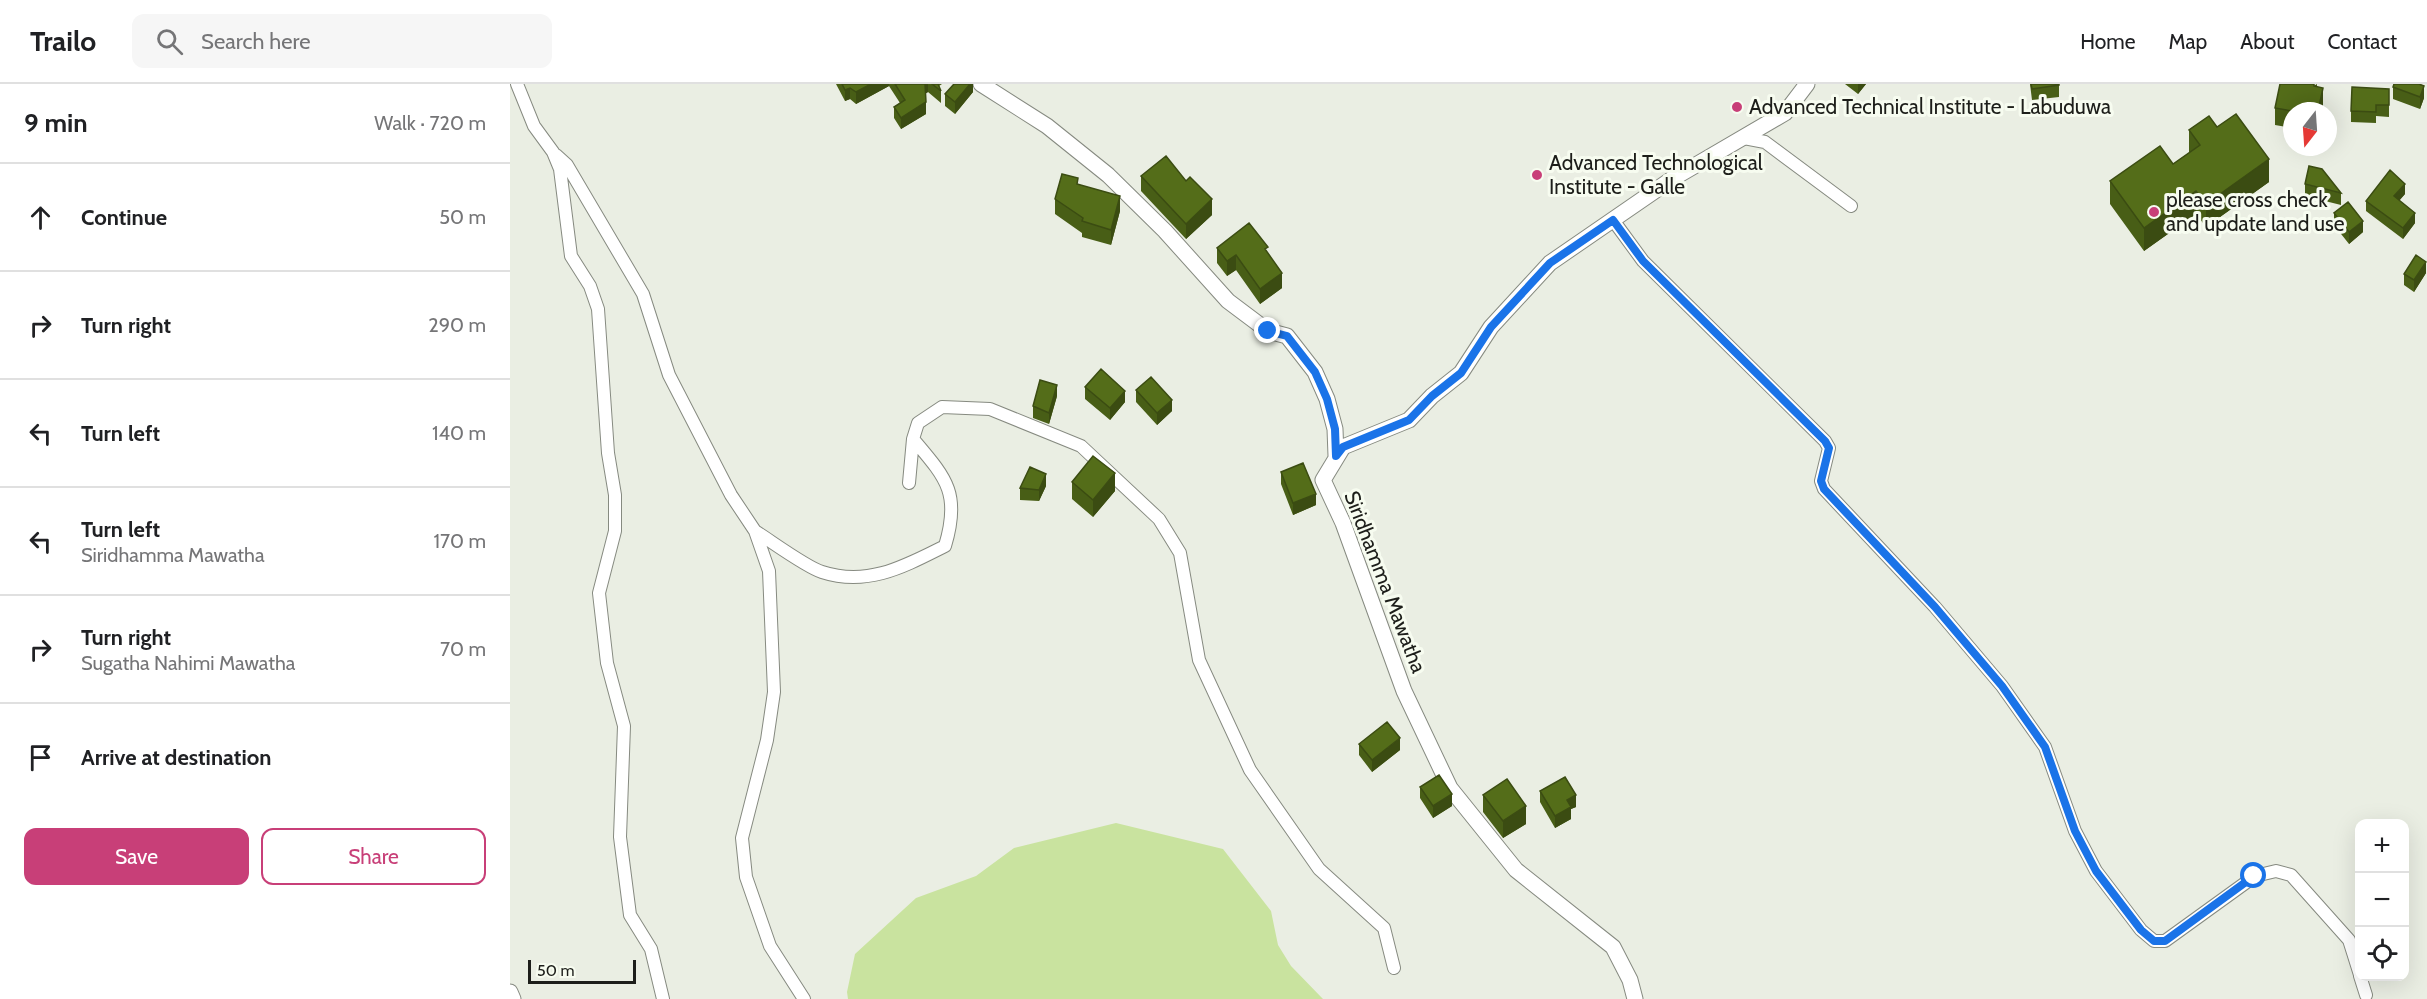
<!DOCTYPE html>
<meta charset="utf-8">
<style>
body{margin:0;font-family:Cabin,sans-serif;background:#f6f6f6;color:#202124}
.controls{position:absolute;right:18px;bottom:18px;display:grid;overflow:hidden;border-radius:12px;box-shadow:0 6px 24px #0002}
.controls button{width:54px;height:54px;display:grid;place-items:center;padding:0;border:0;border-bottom:2px solid #e0e0e0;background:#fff;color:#202124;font:30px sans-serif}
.compass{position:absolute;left:1773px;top:18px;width:54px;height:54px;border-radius:50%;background:#fff;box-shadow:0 6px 24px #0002;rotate:197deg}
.scale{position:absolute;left:18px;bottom:15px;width:108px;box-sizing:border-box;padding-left:6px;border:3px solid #1d1e1a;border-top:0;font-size:16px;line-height:21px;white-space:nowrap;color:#1d1e1a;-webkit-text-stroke:4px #f7fcf0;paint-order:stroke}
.stop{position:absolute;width:18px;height:18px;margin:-14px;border:4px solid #1a73e8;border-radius:50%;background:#fff}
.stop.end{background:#1a73e8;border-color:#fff;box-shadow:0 2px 6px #0008}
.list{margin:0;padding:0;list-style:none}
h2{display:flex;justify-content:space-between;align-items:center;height:78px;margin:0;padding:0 24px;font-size:26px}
h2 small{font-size:20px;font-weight:400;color:#757577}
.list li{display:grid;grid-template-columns:39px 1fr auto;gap:18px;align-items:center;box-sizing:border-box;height:108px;padding:0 24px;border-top:2px solid #e0e0e0}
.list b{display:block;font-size:22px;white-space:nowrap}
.list p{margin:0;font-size:20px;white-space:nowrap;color:#757577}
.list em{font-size:20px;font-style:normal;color:#757577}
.actions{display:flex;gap:12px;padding:18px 24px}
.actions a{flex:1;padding:14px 0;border:2px solid #c83f78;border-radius:12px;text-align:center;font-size:21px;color:#c83f78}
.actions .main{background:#c83f78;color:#fff}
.icon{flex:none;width:33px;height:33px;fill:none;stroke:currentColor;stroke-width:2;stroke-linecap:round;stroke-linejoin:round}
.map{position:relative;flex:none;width:1917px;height:915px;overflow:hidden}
header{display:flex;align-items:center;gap:36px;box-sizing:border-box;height:84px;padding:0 30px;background:#fff;border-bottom:2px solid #e0e0e0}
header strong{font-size:28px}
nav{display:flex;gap:33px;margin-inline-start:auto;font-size:21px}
.search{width:420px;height:54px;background:#f6f6f6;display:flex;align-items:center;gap:15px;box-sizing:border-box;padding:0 21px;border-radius:12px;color:#757577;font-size:22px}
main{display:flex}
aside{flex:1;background:#fff}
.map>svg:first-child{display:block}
.green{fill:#c9e39f}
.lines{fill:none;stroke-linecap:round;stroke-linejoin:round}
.minor-casing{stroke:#868a80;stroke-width:14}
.tertiary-casing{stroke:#868a80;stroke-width:17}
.minor{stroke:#fff;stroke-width:12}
.tertiary{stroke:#fff;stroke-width:15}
.wall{fill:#485e16}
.shaded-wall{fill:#3b4c12}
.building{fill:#546d19;stroke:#3b4c12;stroke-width:1.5}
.route{stroke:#1a73e8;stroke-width:8}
.poi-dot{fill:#c83f78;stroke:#f7fcf0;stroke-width:2}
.labels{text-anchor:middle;stroke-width:6;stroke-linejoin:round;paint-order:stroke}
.poi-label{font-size:21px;fill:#1d1e1a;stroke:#f7fcf0;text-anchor:start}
.street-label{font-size:21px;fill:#1d1e1a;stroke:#f7fcf0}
</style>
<header>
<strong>Trailo</strong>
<div class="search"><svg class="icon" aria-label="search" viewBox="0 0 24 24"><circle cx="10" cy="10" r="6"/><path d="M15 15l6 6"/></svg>Search here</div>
<nav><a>Home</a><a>Map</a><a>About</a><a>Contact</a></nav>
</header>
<main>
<aside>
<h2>9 min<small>Walk · 720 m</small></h2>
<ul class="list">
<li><svg class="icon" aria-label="ahead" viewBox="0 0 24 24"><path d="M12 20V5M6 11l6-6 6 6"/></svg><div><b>Continue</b></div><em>50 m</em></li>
<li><svg class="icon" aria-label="right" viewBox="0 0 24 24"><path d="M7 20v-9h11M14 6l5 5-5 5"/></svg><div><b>Turn right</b></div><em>290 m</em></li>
<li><svg class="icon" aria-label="left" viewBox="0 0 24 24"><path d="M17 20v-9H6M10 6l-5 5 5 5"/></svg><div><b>Turn left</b></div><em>140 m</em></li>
<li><svg class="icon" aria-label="left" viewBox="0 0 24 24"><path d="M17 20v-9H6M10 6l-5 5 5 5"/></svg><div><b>Turn left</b><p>Siridhamma Mawatha</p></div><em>170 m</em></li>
<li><svg class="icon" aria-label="right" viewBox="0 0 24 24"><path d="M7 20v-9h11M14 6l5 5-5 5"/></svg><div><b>Turn right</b><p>Sugatha Nahimi Mawatha</p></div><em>70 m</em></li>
<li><svg class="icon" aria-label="arrive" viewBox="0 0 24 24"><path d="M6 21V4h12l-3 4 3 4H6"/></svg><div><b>Arrive at destination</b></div></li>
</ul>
<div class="actions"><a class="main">Save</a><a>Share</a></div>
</aside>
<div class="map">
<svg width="1917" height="915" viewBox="0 0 1917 915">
<rect width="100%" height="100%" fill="#eaeee3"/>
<path class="green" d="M606,739L713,765L761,827L768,861L781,882L813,915H338L337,908L345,870L406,814L466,792L504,764Z"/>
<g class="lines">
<defs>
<path id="minor" d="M7,0L24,42L43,68L50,85L61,172L80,202L88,225L98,369L105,411V447L89,509L97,579L114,642L110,753L120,831L141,865L153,915
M1234,54L1255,58L1341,122
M46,71L57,81L133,210L159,291L221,411L245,447L259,487L264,608L257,656L232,754L236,793L260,862L294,915
M1103,136L1133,177L1315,357L1319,364L1311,397L1314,405L1425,523L1492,602L1535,663L1565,747L1586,787L1631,846L1644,857H1655L1745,792L1766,787L1781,791L1839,856L1850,891
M399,399L403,355L408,339L432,323L480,325L571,362L649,435L670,469L689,576L740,686L809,785L874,844L884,884
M245,447C261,457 296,483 312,488C358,503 395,482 435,462C451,409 436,394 403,355
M1850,892L1856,911"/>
<path id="tertiary" d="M471,0L537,42L598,91L655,147L718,217L758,247L777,252L805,288L817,315L825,345L826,372
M0,908L3,915
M1125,915L1120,896L1103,863L1006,786L940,704L894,607L833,439L813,396L833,363L899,336L922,312L951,289L981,243L1040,179L1162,95L1275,29L1297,0"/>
</defs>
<use href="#minor" class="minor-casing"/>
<use href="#tertiary" class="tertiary-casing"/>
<use href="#minor" class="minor"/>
<use href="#tertiary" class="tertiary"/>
</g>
<path class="wall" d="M326,0H432L429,2L431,7V19L418,8L416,9V30L391,45L384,34V23L390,19L379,2L346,20L340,15L335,17Z
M463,0V8L445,30L435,22V10Z
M1335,0H1356L1348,10Z
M1520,0H1549V13L1522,16Z
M1807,0V3L1813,21L1782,27V44L1765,41V24Z
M1883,3L1914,14L1910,25L1883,15Z
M1879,5V33L1866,32V39L1841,38V27Z
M1707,43L1759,98L1696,143L1686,130L1634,167L1600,120V97L1663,80L1679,69V46Z
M631,92L702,131L676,155L631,107Z
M568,100L610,127L601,161L572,153V149L545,130V115Z
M1795,100L1831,109V121L1795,112Z
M1895,110L1889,116L1905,139L1893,155L1856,127V117Z
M1824,129L1853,148L1839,160L1824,141Z
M707,164L758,170L772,204L750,220L726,186L717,192L707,179Z
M1916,189L1904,208L1894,201V190Z
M575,303L615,318L600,336L575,315Z
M626,306L662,327L647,341L626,318Z
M547,312L539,340L523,334V322Z
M771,388L806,421L783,431L771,400Z
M562,398L605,407L583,433L562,415Z
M536,402L529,417L510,416V404Z
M849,660L890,666L862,688L849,671Z
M910,703L942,722L923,734L910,714Z
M1030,707L1066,723L1061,725V735L1045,744L1030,718Z
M973,711L1016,740L993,754L973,728Z"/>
<path class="shaded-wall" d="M361,0H379V2L346,20V8Z
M415,0H418V8L415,10Z
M460,0H463V8L445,30V18Z
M1348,0H1356L1348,10Z
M1914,2V14L1910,25V13Z
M340,4V15L335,17V6Z
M1813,4V21L1812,27H1808Z
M416,18V30L391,45V34Z
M1759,75V98L1696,143V120Z
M1895,100V110L1884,123V112Z
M1686,107V130L1634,167V144Z
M610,112V127L601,161V146Z
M702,115V131L676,155V140Z
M1905,129V139L1893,155V144Z
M1853,137V148L1839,160V148Z
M726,171V186L717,192V177Z
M1916,178V189L1904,208V196Z
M772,189V204L750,220V205Z
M547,301V312L539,340V329Z
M615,307V318L600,336V324Z
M662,316V327L647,341V329Z
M605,389V407L583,433V416Z
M536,390V402L529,417V406Z
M806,410V421L783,431V419Z
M890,654V666L862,688V676Z
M942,710V722L923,734V722Z
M1066,711V723L1061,725V735L1045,744V732L1057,716Z
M1016,722V740L993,754V737Z"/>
<path class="building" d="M332,0H361L346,8L340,4L335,6Z
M385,0H415L416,18L391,34L384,23L395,16Z
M422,0H428L431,7Z
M444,0H460L445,18L435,10Z
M1521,0H1549V1L1522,5Z
M1770,0H1804V2L1813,4L1808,27H1782L1765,24Z
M1884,0H1909L1914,2L1910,13L1883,3Z
M1842,3L1879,5V21H1866V28L1841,27Z
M1726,30L1759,75L1696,120L1686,107L1634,144L1600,97L1650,62L1663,80L1690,61L1679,46L1699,32L1707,43Z
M656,72L676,97L680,93L702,115L676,140L631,92Z
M1799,82L1812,85L1831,109L1795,100Z
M1880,86L1895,100L1884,112L1905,129L1893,144L1856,117Z
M552,90L568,94L567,100L610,112L601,146L572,137L573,134L545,115Z
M1838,118L1853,137L1839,148L1824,129Z
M739,139L758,163L755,165L772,189L750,205L726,171L717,177L707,164Z
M1906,171L1916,178L1904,196L1894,190Z
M591,285L615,307L600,324L575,303Z
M641,293L662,316L647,329L626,306Z
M530,296L547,301L539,329L523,322Z
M583,372L605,389L583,416L562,398Z
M793,379L806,410L783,419L771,388Z
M520,383L536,390L529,406L510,404Z
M877,638L890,654L862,676L849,660Z
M929,691L942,710L923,722L910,703Z
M1055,693L1066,711L1057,716L1061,723L1045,732L1030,707Z
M997,695L1016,722L993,737L973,711Z"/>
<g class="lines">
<path class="route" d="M758,247L777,252L805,288L817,315L825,345L826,372L833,363L899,336L922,312L951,289L981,243L1040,179L1103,136L1133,177L1315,357L1319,364L1311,397L1314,405L1425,523L1492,602L1535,663L1565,747L1586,787L1631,846L1644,857H1655L1744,792"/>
</g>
<g class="poi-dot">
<circle cx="1227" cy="23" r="6"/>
<circle cx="1027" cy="91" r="6"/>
<circle cx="1644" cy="128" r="6"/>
</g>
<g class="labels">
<g class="poi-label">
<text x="1239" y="30">Advanced Technical Institute - Labuduwa</text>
<text x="1039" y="86">Advanced Technological<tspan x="1039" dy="24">Institute - Galle</tspan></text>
<text x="1656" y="123">please cross check<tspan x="1656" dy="24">and update land use</tspan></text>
</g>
<g class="street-label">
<text transform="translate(875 498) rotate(69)" y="7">Siridhamma Mawatha</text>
</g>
</g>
</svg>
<div class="controls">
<button>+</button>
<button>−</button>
<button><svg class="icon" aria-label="locate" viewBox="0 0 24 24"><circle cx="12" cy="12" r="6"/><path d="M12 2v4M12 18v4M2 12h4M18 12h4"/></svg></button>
</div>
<svg class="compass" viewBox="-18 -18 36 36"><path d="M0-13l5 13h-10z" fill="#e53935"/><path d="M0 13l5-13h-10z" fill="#757577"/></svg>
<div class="scale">50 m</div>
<div class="stop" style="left:1744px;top:792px"></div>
<div class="stop end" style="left:758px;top:247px"></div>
</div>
</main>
